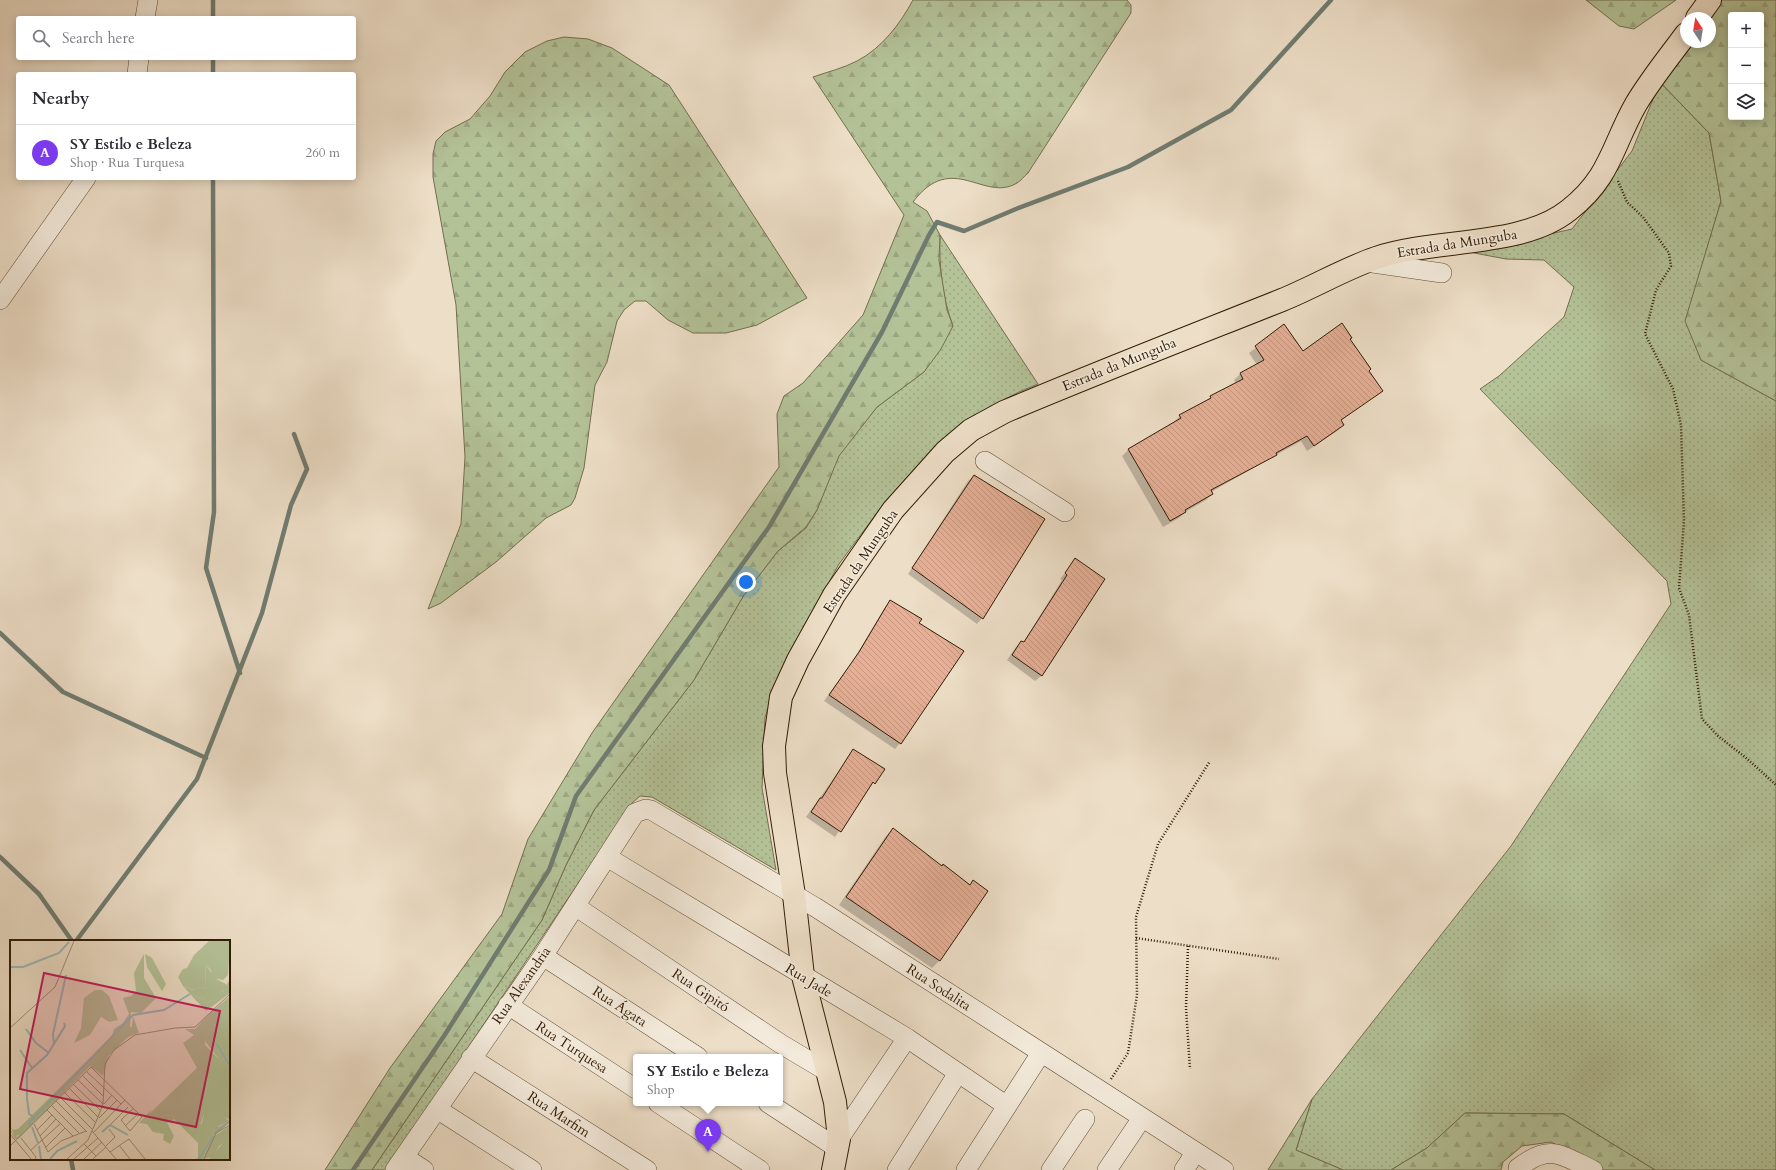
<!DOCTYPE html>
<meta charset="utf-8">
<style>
body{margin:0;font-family:Cardo,serif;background:#f2f2f3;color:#2b2b33}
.controls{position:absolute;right:12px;top:12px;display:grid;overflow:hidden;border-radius:4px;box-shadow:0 2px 10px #0003}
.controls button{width:36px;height:36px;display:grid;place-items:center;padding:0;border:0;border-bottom:1px solid #e1e1e2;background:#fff;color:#2b2b33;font:20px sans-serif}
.compass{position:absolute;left:1680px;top:12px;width:36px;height:36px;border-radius:50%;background:#fff;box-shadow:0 2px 10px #0003;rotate:348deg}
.you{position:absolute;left:746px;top:582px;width:14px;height:14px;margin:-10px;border:3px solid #fff;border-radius:50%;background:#1a73e8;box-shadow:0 0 0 6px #1a73e833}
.badge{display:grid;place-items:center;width:26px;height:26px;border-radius:50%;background:#7c3aed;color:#fff;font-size:13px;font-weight:700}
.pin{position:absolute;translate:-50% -33px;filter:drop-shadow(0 1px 2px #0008)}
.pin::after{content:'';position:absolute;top:21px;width:14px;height:12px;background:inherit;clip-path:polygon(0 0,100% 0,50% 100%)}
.popup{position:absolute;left:633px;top:1054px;width:150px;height:52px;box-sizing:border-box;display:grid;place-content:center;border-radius:4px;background:#fff;filter:drop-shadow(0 1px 3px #0005);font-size:13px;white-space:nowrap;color:#7c7c81}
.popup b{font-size:15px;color:#2b2b33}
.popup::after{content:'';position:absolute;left:50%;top:100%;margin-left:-8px;border:8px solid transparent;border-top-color:#fff}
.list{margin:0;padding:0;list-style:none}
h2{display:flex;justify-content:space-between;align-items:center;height:52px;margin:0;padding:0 16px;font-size:17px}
h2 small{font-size:13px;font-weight:400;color:#7c7c81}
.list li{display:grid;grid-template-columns:26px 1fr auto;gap:12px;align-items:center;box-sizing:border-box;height:56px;padding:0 16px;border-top:1px solid #e1e1e2}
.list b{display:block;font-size:15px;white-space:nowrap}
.list p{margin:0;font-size:13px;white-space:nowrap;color:#7c7c81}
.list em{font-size:13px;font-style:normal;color:#7c7c81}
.icon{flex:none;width:22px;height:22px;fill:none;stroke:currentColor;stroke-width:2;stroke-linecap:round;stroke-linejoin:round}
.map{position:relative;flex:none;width:1776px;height:1170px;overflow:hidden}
.search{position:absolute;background:#fff;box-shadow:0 2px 10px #0003;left:16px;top:16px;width:340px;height:44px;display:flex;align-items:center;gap:10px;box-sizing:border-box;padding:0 14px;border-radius:4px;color:#7c7c81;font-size:15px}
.panel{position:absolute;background:#fff;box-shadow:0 2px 10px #0003;left:16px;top:72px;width:340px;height:108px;border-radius:4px}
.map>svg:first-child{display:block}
.green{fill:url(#green-dots);stroke:#736f4e}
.forest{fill:url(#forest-firs);stroke:#736f4e;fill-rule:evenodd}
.shadow{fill:#0003}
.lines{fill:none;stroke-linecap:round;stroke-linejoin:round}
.stream{stroke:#707c71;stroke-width:4.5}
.building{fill:url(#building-back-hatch);stroke:#321c04}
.minor-casing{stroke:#614c35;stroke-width:20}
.major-casing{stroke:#321c04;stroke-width:24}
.path{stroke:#321c04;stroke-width:2.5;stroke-dasharray:1 2;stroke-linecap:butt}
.minor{stroke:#f3eadb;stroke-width:19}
.major{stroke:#eddec7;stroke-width:22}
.labels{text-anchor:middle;stroke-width:3;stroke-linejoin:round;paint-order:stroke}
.street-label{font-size:14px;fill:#321c04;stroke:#f3eadb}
.inset-river{fill:none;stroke:#99bcb9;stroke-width:2}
.inset-road{fill:none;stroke:#a29079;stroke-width:1}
.view{fill:#c2185b;fill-opacity:0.15;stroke:#c2185b;stroke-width:2}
.inset-edge{fill:none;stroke:#321c04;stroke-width:2}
</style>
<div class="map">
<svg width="1776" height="1170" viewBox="0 0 1776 1170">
<defs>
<pattern id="green-dots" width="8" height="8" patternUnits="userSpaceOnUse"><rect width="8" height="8" fill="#b4c298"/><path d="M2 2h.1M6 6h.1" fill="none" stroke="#9ba681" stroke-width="1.8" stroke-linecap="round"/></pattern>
<pattern id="forest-firs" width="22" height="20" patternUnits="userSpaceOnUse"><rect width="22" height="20" fill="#b4c298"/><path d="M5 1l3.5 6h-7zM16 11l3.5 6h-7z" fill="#9ba681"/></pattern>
<pattern id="building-back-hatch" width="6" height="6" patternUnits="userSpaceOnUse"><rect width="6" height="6" fill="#e6af96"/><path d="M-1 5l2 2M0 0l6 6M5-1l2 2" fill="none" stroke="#c69680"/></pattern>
</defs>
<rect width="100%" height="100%" fill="#eddec7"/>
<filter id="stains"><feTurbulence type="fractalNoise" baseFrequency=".005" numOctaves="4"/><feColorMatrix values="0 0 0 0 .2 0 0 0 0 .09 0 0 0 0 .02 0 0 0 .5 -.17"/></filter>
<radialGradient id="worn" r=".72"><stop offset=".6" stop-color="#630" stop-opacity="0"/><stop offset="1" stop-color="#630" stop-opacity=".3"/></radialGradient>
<path class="green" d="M1660,82L1709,133L1721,201L1686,321L1701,360L1776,401V1170H1655L1564,1114L1465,1113L1427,1148L1391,1170H1343L1296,1150L1312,1099L1511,846L1671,604L1667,581L1480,389L1499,376L1564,317L1574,287L1544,260L1506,259L1469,252L1572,229L1632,151Z
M940,235L1038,384L1019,392L964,421L938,443L885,502L839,564L789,654L765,717L762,788L776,870L652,797L640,796L632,803L386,1170H372L542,920L566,865L594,810L694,680L744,595L778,551L806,528L817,510L838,456L877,407L924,372L953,326C942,297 939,266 940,235Z"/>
<path class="forest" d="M913,0H1127L1131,5V13L1028,173C1024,176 1021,181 1017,183C984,203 952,150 913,202L927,211L940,235L939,260L941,273L947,310L953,326L941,349L924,372L877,407L839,456L817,510L806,527L778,551L744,595L694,680L594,810L566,865L542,920L372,1170H325L390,1068L502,914L528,839L592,733L779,467L777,414L784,396L803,383L863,315L904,215L813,77C827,72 844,68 857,61C882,48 900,24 913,0Z
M1586,0H1676L1634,29L1619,26Z
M1720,0H1776V401L1701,360L1685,321L1721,201L1709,133L1660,82L1689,42H1710V18ZM1731,15H1761V117H1731Z
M564,37L588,39L612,48L669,85L807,298L757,325L726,333H693L668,320L646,301H635L624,310L617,321L607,362L595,385L584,468L575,498L571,505L546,518L496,562L441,603L428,609L461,524L465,457L456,305L433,177V154L436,141L445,132L470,119L490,96L505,72L525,52L547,41Z
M1312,1099L1296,1150L1343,1170H1268Z
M1465,1113L1564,1114L1655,1170H1604L1551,1142L1522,1146L1503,1162L1501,1170H1391L1427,1148Z"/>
<path class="shadow" d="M1284,326L1302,353L1349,339L1382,391L1340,421L1343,425L1337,431L1307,451L1301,441L1211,492L1212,494L1206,500L1185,512L1179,518L1163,527L1122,456L1128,450L1174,422L1180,416L1236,383L1234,380L1240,374L1257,365L1249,353Z
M974,476L1044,520L982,618L977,624L908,574L968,481Z
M1076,559L1104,580L1041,676L1035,681L1007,660L1016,647L1021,642L1023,643L1062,580L1060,579Z
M890,602L918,623L900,743L895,749L824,701L854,659L885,607Z
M854,750L883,769L835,837L806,817Z
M893,829L969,886L973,882L987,891L939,961L932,968L839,905L886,836Z"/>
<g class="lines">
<path class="stream" d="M213,0V18
M213,58V74
M213,178L214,512L206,568L240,673
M0,633L63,692L206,758
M0,857L39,894L72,941
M76,941L197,779L262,613L291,505L307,469L294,434
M71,1159L73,1170
M353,1170L444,1036L549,870L576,796L769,527L882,332L929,235L937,222L964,231L1016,209L1128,167L1231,110L1331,0"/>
</g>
<path class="building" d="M1342,323L1352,338L1350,339L1371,369L1369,371L1383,391L1341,420L1344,425L1314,446L1307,436L1276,453L1277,455L1211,490L1213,494L1185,510L1186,512L1170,521L1128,449L1181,418L1179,415L1211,398L1210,396L1243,379L1240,373L1264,360L1255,346L1284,324L1303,351Z
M974,475L1045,519L983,619L912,568Z
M1075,558L1105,579L1042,676L1012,655L1021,641L1024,642L1067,575L1065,573Z
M890,600L922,619L919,623L964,651L901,744L829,695L859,652Z
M853,749L885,769L875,784L873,782L841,832L811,812L820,798H822Z
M893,828L942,866L943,864L970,885L973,880L988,891L940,961L846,897Z"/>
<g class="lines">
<defs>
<path id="minor" d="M145,18L148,0
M137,74L139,58
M1366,262L1442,273
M0,300L86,178
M985,461L1065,512
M607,857L907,1038L1007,1106
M575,906L781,1044L828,1072
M543,956L698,1057
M508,1005L636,1089
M471,1058L647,1170
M658,1103L760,1170
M768,1103L837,1148
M437,1109L532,1170
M839,1139L907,1038
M404,1157L424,1170
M395,1170L543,956L635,813L646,809L651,810L815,907L1224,1170
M897,1170L958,1073
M966,1170L1041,1053
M1051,1170L1085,1119
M1107,1170L1142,1118
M1184,1170L1195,1153
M1518,1170V1168C1550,1143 1561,1155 1593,1170"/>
<path id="major" d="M1697,18L1710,0
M833,1170L839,1139L835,1102L803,976L794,895L775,773L774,746L781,697L798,660L834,595L893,510L945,452L971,430L1004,412C1096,373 1189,337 1282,300C1314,287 1344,269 1376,258C1435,238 1522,248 1569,210C1611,177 1612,146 1636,104C1651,79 1669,57 1686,34"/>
</defs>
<use href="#minor" class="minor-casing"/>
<use href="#major" class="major-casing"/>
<path class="path" d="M1618,181L1627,202L1643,217L1669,253L1671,266L1656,290L1645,334L1673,389L1681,425L1684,521L1679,588L1689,615L1702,719L1718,736L1745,757L1776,785
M1136,938L1279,959
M1188,946L1186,1008L1190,1069
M1111,1079L1128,1053L1137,995L1136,917L1158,844L1210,761"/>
<use href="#minor" class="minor"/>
<use href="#major" class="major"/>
</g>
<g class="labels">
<g class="street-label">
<text transform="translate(1457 243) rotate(-9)" y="5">Estrada da Munguba</text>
<text transform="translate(1119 364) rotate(-22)" y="5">Estrada da Munguba</text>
<text transform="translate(860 561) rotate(-56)" y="5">Estrada da Munguba</text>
<text transform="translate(809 980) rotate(31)" y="5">Rua Jade</text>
<text transform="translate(521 985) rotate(-55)" y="5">Rua Alexandria</text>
<text transform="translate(939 987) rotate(33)" y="5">Rua Sodalita</text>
<text transform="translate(701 990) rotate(34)" y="5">Rua Gipitó</text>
<text transform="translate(620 1006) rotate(33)" y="5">Rua Ágata</text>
<text transform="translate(572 1047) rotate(33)" y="5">Rua Turquesa</text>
<text transform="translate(559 1114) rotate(33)" y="5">Rua Marfim</text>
</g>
</g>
<g transform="translate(10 940)">
<rect width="220" height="220" fill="#eddec7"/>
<path d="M196,25L206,39L216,44V48L198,63L195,59L181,55L173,46L183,50L195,47ZM123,76L129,93L118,97L99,115L93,136L80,126L9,198L5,199L0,190L7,197L9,195L76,126L122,86ZM197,76L201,82V89L195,101V105L209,119L214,120L220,129V180L205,172L194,174L189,188L184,191L166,177L156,175L147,179L138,175L187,128L173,103L184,95L175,89H185ZM220,199V219H199L216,200Z" fill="#b4c298"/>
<path d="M199,1H220L218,35L213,40L202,38L201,30L196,25L195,47L184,50L173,46L168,37L173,29L177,28L184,15ZM134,14V38L146,58L131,73L121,72L120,88L76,126L27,178L9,195L5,196L0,186L3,190L8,189L102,96L104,89L113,83L119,74L113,58L121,56L126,51L124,33ZM135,14L142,18L156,44L152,51L137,27ZM220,39V53L196,71L181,55L195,59L198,63L205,57L204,54L213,51ZM85,50H92L99,56L108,80L99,82L91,77L80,95L64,103L71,88L74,58ZM220,56V123L209,103L207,110L214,120L209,119L195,101L201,89L197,76ZM196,165H200L219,181L205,188L188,218V203L164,179L157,183L164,196L160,204L153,200L154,194L143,192L137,184L129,183L141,170L139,175L143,178L156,175L166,177L184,191L192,183ZM220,186V199L209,206L203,217L193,219L201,198Z" fill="#b4c298"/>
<path d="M205,101L209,103L220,123V129L205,107ZM220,180V182L201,198L193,219H187L204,190L205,184L209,187Z" fill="#b4c298"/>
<path class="inset-river" d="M0,27H13L49,13L59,2M16,89L26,103L39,113M207,104L220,126M44,105L43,94L56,35M10,110L22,128M24,177L19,174L17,159V133L37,115L55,86L54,83M21,185L19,183L123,75L154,70L180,54M22,187L28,203M92,192L100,185L118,195M205,193L220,181M29,206L31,219M40,219L47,211L67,201M189,219L203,196"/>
<path class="inset-road" d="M0,88L45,47L64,1M76,131L111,164M72,135L93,156M68,140L93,164M63,144L91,171M59,148L88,177M54,152L85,182M50,157L82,189M46,161L77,192M94,164L102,155M41,165L69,193M37,170L63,196M89,178L107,160M24,184L38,212L51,201L76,191M101,184L118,167M115,186L129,173M27,190L42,175M82,191L106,219M120,191L111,180L124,168M84,192L115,160M0,194L21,219M30,196L46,179M11,198L26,217L25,219M74,204L86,216M109,205L120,219M0,206L81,127L132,177L120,191M96,206L105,197L99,189M35,208L55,188M21,210L51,183M100,212L119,199L135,219M57,219L78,200L88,177L93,164L95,124L104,110L125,95L165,88L185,87L220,54M64,219L88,198M74,219L92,202M83,219L96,207M194,219L206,193L220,185"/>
<path class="view" d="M34,33L210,71L186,187L10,149Z"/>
<rect width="220" height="220" class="inset-edge"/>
</g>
<rect width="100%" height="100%" filter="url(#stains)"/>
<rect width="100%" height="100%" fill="url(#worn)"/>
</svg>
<div class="controls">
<button>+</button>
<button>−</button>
<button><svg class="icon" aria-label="layers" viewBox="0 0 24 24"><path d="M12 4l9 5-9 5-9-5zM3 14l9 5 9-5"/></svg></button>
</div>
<svg class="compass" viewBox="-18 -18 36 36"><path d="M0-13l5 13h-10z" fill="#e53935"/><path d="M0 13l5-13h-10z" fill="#7c7c81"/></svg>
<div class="you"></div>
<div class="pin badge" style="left:708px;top:1152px">A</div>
<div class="popup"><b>SY Estilo e Beleza</b>Shop</div>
<div class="search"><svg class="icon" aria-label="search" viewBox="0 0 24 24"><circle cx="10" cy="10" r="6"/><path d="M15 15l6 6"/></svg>Search here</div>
<section class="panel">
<h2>Nearby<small></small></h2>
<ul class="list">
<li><span class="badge">A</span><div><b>SY Estilo e Beleza</b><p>Shop · Rua Turquesa</p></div><em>260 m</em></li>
</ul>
</section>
</div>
